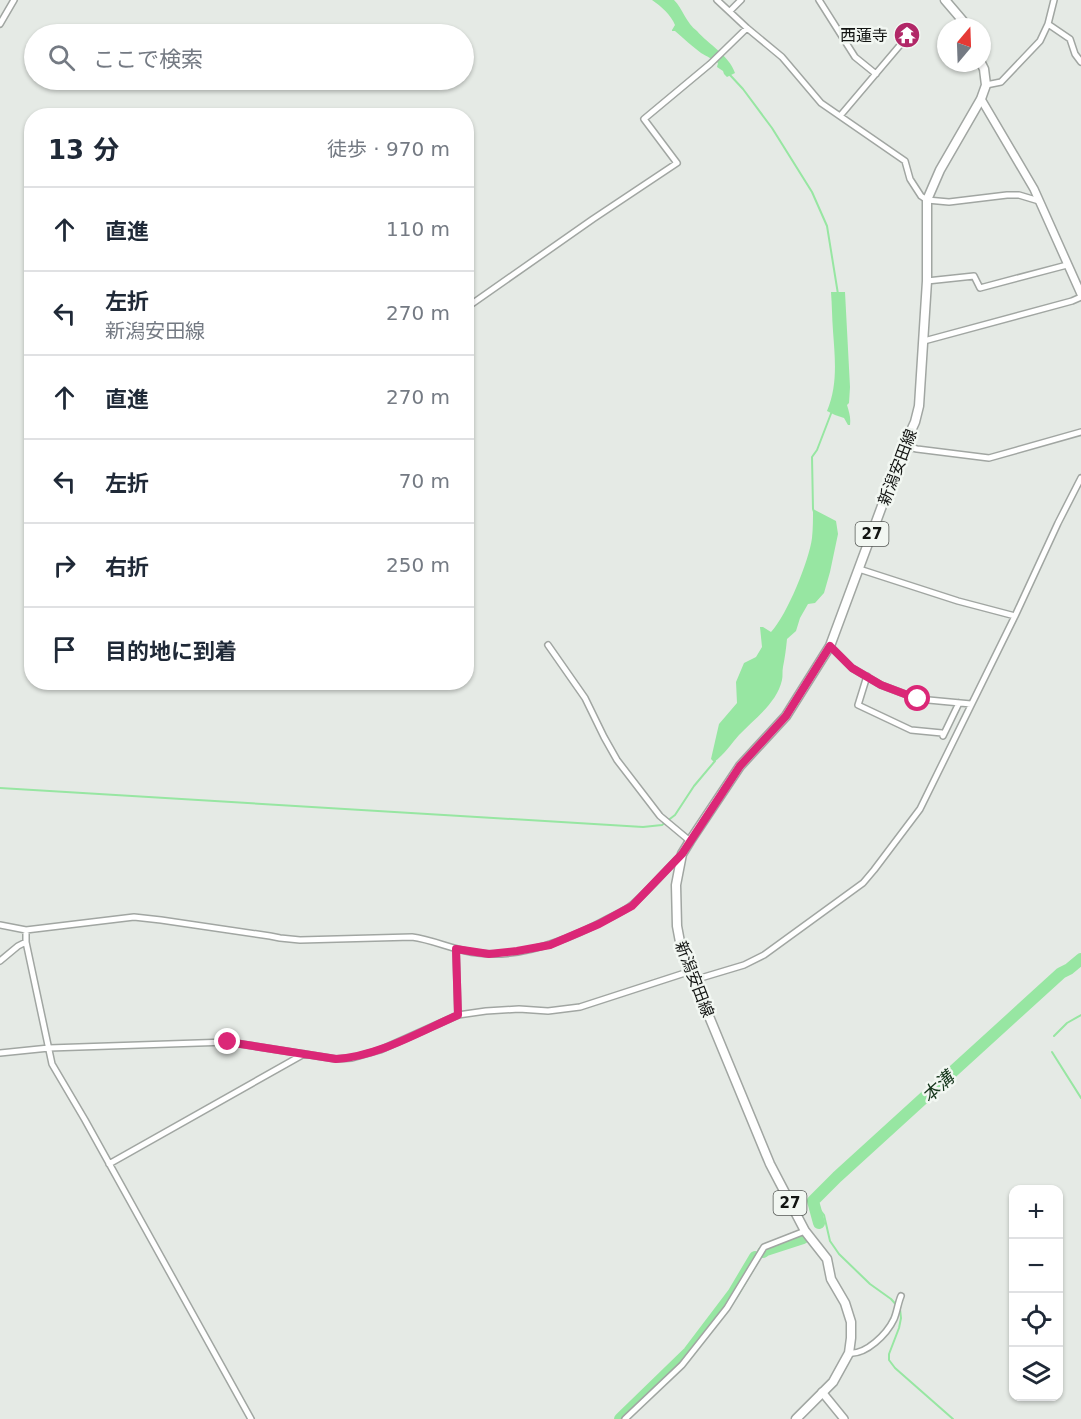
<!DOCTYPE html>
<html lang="ja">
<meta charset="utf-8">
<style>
body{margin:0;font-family:"DejaVu Sans","Noto Sans JP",sans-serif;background:#f2f2f3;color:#1f2937}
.controls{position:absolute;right:18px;bottom:18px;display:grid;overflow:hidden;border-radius:12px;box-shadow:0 2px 4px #0004}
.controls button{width:54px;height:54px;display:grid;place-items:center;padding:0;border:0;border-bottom:2px solid #e0e1e3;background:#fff;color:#1f2937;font:30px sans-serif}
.compass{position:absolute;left:937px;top:18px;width:54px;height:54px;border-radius:50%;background:#fff;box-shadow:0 2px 4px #0004;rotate:19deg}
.stop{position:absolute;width:18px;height:18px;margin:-14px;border:4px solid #db2777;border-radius:50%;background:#fff}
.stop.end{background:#db2777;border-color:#fff;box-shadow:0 2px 6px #0008}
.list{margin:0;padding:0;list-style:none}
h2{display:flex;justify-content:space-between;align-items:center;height:78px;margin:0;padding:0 24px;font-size:26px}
h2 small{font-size:20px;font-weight:400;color:#747a83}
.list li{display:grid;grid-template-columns:39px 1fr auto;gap:18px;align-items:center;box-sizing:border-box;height:84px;padding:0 24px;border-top:2px solid #e0e1e3}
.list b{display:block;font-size:22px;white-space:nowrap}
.list p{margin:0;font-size:20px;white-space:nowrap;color:#747a83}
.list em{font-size:20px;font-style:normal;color:#747a83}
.icon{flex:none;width:33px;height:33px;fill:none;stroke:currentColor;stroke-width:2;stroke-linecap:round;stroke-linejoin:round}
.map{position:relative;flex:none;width:1081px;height:1419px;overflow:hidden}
.search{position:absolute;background:#fff;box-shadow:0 2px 4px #0004;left:24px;top:24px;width:450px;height:66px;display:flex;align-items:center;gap:15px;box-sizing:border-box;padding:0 21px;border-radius:33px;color:#747a83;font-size:22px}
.panel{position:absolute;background:#fff;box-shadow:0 2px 4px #0004;left:24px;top:108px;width:450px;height:582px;border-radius:24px}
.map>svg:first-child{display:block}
.water{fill:#97e6a2}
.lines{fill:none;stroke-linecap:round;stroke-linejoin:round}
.stream{stroke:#97e6a2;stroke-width:2}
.river{stroke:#97e6a2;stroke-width:12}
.minor-casing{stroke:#a1a6a2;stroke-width:8}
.tertiary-casing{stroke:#a1a6a2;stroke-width:10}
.primary-casing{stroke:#a1a6a2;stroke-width:11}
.minor{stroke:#fff;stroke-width:5}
.tertiary{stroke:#fff;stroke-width:7}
.primary{stroke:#fff;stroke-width:8}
.route{stroke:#db2777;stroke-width:8}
.labels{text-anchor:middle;stroke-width:5;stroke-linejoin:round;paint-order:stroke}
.shield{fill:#f2f7f2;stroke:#555855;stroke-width:1.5}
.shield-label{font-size:15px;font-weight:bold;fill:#121412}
.poi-label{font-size:16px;fill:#121412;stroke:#f2f7f2;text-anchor:end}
.street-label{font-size:16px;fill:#121412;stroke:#f2f7f2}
.water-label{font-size:18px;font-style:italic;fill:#16361c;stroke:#f2f7f2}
</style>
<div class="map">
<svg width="1081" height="1419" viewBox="0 0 1081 1419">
<rect width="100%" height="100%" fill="#e5eae5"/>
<path class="water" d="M652,0H674C683,9 686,23 697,31C708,44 729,55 735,73L727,77L724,74L723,71L717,67L718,63C712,58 707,57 701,53C692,46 684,39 675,31H672V30L675,25C671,15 661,6 652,0Z
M831,292H845L850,387L849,403L847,405C849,412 851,417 850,425H848L844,418L835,415L827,411C838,385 835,359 833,331C832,318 832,305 831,292Z
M813,509L836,521L838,534L830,572L824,593L815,603L808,604L800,618L796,631L787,639C786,649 785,657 783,667C782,671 783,676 782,680C777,703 754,719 739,735C731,744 724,755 714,762L711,759L719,724L737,703L736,682L744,663L756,657L762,647L760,627H763L771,632C787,615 809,561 812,538C813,528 813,519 813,509Z"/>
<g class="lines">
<path class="stream" d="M730,75L743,89L772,128L812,192L827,226L838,294
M814,512L813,509L812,457L817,450L832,411
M0,788L643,827L662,825L675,815L694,786L715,761
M1054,1036L1067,1023L1081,1015
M1052,1052L1081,1098
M813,1201L824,1215L830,1241L839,1254L870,1284L891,1299L900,1309L901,1318L899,1328L889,1354V1360L895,1368L953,1419"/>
<path class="river" d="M819,1223L813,1201L837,1177L1061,973L1069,969L1081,959
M763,1252L766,1250L803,1238
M620,1419L689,1352L733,1294L755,1257"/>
<defs>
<path id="minor" d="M717,0L747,28L782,57L821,103L905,161L910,179L921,196L927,200L949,202L1007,195H1019L1039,201
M819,0L855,57L876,74
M730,11L741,0
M0,24L14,0
M1048,24L1070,39L1075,54L1081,62
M986,85L1001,82L1040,41L1048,24L1054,0
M840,116L901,44
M927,281L974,276L980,288L1067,265
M466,308L593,219L677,163L644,119L710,64L747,28
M924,341L1072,301L1081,297
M904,446L917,449L989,458L1081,432
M859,569L958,601L1015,616
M548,645L585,698L604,737L617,760L660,816L690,841
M830,646L852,668L881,685L918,699L971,704
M867,676L858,705L911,730L942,733L943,736L959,703
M0,925L26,930L134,917L161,920L270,936L280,938L300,940L412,937C435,940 455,951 478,953C522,959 572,938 609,918C617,914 626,910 633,904C650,889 665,871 681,855
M26,930V942L52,1064L85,1120L251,1419
M456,949L458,1015
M0,961L18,946L26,942
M694,980L744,965L764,955L863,883L874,870L920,809L1015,616L1058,523L1081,478
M0,1053L49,1048L228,1042L336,1059L352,1058L380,1050L458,1015L486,1011L519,1009L548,1011L580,1007L691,971
M109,1164L304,1054
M849,1353C866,1355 887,1334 894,1319C897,1312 898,1303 901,1296
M625,1419L682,1365L727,1308L764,1247L805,1231"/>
<path id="tertiary" d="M981,99L1034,189L1081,294
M822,1392L844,1419"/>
<path id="primary" d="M945,0L963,21L966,27
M796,1419L833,1382L849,1353L851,1338V1322L845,1303L831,1279L827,1259L805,1231L770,1164L694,980L680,942L677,926L676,885L682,854L690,841L740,766L786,716L830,646L889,487L896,473L904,446L915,422L919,406L927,281V200L940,170L981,99L986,85L984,69L981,63"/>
</defs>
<use href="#minor" class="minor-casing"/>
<use href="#tertiary" class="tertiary-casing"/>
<use href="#primary" class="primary-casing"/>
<use href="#minor" class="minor"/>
<use href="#tertiary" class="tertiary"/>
<use href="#primary" class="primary"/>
</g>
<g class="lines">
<path class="route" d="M228,1042L336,1059C379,1056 419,1032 458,1015L456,949L489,954L517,951L550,945L599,924L632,906L682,854L740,766L786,716L830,646L852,668L881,685L918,699"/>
</g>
<defs>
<symbol id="temple-disc" viewBox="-11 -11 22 22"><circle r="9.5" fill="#b12767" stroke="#f2f7f2"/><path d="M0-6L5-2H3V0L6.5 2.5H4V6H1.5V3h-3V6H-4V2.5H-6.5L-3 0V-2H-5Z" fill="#fff"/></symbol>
</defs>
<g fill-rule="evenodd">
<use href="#temple-disc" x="892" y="20" width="30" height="30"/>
</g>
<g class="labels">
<g class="shield">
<rect x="855.5" y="522" width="33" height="24" rx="4.5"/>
<rect x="773.5" y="1191" width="33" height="24" rx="4.5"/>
</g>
<g class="shield-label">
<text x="872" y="539">27</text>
<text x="790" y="1208">27</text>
</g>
<g class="poi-label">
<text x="888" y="41">西蓮寺</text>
</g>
<g class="street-label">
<text transform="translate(897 467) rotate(-69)" y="6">新潟安田線</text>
<text transform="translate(695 979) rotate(69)" y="6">新潟安田線</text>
</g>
<g class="water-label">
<text transform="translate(938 1087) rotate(-42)" y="6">本溝</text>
</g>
</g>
</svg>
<div class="controls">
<button>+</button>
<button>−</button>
<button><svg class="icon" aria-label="locate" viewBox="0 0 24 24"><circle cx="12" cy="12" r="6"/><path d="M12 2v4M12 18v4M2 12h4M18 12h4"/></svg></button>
<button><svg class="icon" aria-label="layers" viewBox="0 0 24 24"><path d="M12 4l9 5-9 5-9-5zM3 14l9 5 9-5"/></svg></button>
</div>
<svg class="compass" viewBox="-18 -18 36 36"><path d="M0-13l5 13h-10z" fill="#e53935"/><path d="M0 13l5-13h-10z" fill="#747a83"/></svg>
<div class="stop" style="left:918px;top:699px"></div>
<div class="stop end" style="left:228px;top:1042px"></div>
<div class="search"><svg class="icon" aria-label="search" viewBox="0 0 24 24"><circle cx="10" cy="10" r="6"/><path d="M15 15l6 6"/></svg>ここで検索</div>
<section class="panel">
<h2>13 分<small>徒歩 · 970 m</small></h2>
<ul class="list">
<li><svg class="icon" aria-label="ahead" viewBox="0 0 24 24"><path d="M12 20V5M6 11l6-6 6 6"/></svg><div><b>直進</b></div><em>110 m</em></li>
<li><svg class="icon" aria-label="left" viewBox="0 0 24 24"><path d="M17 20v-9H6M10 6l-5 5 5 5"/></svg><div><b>左折</b><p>新潟安田線</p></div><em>270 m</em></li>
<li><svg class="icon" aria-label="ahead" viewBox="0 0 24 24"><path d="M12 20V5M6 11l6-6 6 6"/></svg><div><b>直進</b></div><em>270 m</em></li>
<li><svg class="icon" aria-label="left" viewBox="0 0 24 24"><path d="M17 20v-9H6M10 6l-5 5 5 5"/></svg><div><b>左折</b></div><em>70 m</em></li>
<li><svg class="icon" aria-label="right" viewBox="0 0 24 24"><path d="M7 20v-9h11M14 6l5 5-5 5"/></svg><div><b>右折</b></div><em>250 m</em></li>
<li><svg class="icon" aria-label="arrive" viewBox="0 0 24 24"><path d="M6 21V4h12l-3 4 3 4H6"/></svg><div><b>目的地に到着</b></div></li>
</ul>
</section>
</div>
